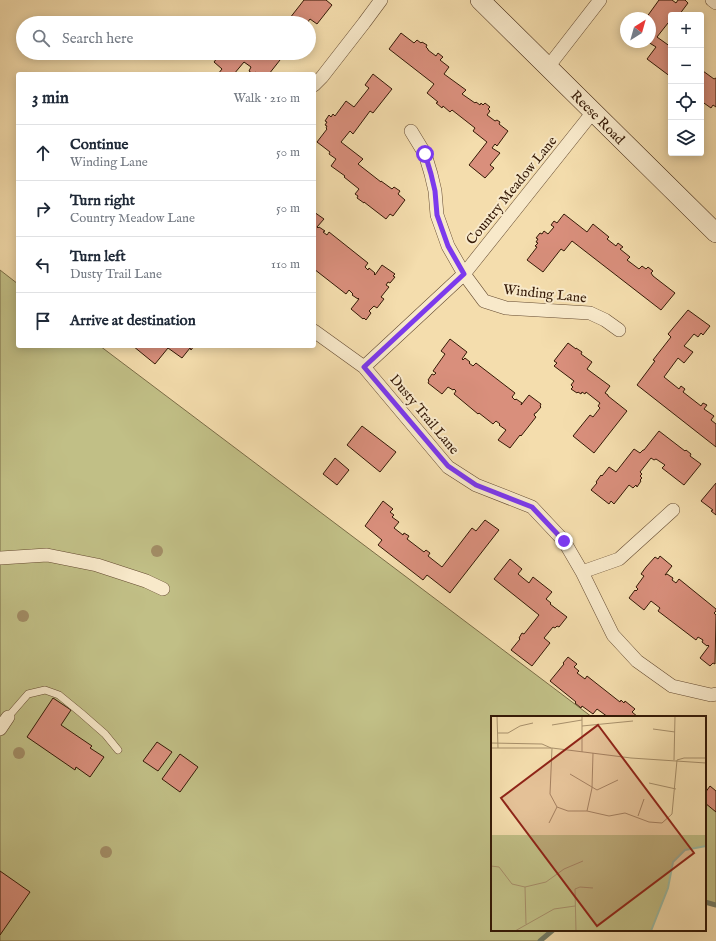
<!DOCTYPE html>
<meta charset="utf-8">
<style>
body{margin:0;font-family:"IM FELL English",serif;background:#f6f6f7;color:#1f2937}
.controls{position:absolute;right:12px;top:12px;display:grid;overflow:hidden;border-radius:4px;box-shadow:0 2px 10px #0003}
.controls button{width:36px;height:36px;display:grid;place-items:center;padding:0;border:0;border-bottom:1px solid #e0e1e3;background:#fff;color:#1f2937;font:20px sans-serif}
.compass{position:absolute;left:620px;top:12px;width:36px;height:36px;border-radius:50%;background:#fff;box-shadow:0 2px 10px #0003;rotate:37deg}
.stop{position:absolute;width:12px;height:12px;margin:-9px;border:3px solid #7c3aed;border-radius:50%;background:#fff}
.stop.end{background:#7c3aed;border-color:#fff;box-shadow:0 1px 4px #0008}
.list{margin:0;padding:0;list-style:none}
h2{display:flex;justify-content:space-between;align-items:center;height:52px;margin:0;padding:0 16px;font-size:17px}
h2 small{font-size:13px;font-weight:400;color:#747a83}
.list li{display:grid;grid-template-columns:26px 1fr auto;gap:12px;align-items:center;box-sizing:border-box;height:56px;padding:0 16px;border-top:1px solid #e0e1e3}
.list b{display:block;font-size:15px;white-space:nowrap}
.list p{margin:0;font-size:13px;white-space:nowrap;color:#747a83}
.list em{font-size:13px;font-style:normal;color:#747a83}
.icon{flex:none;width:22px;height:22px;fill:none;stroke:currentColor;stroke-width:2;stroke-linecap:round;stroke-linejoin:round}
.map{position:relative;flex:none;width:716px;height:941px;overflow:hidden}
.search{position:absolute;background:#fff;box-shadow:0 2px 10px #0003;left:16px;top:16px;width:300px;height:44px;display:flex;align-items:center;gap:10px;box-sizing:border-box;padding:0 14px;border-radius:22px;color:#747a83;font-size:15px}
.panel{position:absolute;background:#fff;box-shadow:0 2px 10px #0003;left:16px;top:72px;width:300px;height:276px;border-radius:4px}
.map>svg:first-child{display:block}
.green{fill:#c1bf86;stroke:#7a6c46}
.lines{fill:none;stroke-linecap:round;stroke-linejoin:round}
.stream{stroke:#727b66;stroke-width:5}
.building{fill:#d98f7c;stroke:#341906}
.lane-casing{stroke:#644a30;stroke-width:8}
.street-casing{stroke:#644a30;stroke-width:14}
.secondary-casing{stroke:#341906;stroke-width:20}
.lane{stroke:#f8e9ca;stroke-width:7}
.street{stroke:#f8e9ca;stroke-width:13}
.secondary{stroke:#f8e9ca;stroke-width:19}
.tree{fill:#a28d66}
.route{stroke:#7c3aed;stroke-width:5}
.labels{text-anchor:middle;stroke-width:4;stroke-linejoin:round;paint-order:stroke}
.street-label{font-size:14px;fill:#341906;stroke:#f8e9ca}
.inset-river{fill:none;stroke:#9cbda6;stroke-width:2}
.inset-road{fill:none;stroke:#a78f6a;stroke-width:1}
.view{fill:#8f2418;fill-opacity:0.15;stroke:#8f2418;stroke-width:2}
.inset-edge{fill:none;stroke:#341906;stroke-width:2}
</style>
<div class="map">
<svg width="716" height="941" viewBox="0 0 716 941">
<rect width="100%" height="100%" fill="#f4ddad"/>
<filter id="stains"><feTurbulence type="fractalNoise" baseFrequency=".005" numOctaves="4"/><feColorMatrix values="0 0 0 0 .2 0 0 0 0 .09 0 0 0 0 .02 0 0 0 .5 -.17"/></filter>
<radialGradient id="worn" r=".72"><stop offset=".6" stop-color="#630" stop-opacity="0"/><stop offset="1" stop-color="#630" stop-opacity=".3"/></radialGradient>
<path class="green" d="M0,270L18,284V346H100L592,717H492V930H553L540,941H0Z
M705,802L716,811V905L705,902Z"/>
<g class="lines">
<path class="stream" d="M705,902L716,905
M540,941L553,930"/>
</g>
<path class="building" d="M304,0H326L332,5L317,24L310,19L307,23H286Z
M659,0H672L676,3L678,0H685L688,3L679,15H671V25L668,23L657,37L671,47V77L647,59L656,47L648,42H650V18H646Z
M401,33L414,43L417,40L421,43L422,42L427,45L426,47L428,49V50L436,56L438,53L443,57L440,60L449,67L444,74L466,90L462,94L475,103L476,102L480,105L481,103L483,105L485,103L490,107L488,109L490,111L487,115L495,121L497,120L500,122L499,124L508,131L497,146L495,144L492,148L500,153L490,165L494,168L485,178L469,165L487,142L473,131L475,128L452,110L450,112L443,106L442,108L436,103L438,102L427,93L434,84L389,49Z
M221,53H271L280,60L269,74H258L255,72L254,74H253L249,71L251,67L244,62L234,74H218L222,69L214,62Z
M703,71L714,79L716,78V107L713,105L711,108L701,101V74Z
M373,74L392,89L373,113L370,111L353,134L350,131L341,142L363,159L358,164L381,182V181L392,189L394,187L400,191L398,194L405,200L393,216L390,214L386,219L364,202V203L357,198L358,196L355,194L359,189L344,177L345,176L331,166L336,159L329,154L330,152L317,142L327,129L326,128L327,126L325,125L327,122L325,121L329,115L331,117L333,114L335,116L346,101L354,107L369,88L365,85Z
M314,212L324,219L317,227L318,228L319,227L325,231L323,232L327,235L329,232L368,263L365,267L368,270L369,268L375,273L374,274L375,275L382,265L395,274L393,276L395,277L390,283L388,282L386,285L389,287L381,297L384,299L377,308L374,306L369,311L371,313L366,320L364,318L363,319L351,309L359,299L358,298V299L352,295L353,294L349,290L346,294L314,269Z
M564,214L587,232L593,224L609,237L607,239L616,246L618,243L623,247L620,249L630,257L627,260L639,269L642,266L646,269L648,267L653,271L651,273L653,276L675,293L661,310L572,241L564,251L561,249L543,272L527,260L537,247L535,246L538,243L536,242L538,239L536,238L540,233L542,234L544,231L548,234L554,227L551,225L554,221L557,223Z
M688,310L710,326L703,335L701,333L698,337L694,334L684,346L693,352L684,363L678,358L664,377L679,389L681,386L685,389L683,392L701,406L703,403L707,405L704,409L714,416L711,420L716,424V447L637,385L655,361L653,360L671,337L668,334Z
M450,339L467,352L462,359L463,360L465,358L470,362L469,363L473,366L476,363L515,393L512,397L515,400L516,399L522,403L521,405L529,395L541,404L540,406L541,407L536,413H535L534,415L536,417L521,436L520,435L510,448L498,440L506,430L499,425L500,424L496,421L493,424L479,413L478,414L454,394L456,391L454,389L453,390L448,387L442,394L428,383L429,381L428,380L432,374L434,375L436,373L433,371L445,354L441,351Z
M568,343L576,349V348L582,352L581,354L592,362L587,369L610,386L605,393L608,395V396L627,411L594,453L573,436L590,415L593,417L600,408L598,406L600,403L586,392L585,394L582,392L581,394L578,392L577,393L571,389L573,387L571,385L574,381L554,366L557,363L554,361Z
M133,346H194L191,350L190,348L182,358L168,348L155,364Z
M362,426L396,452L380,472L347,445Z
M659,431L685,451L686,450L691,454L690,456L701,464L684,485L662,468L665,465L656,459L654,460L651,458L640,472L642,474L640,476L642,478L640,480L641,481L637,487L636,485L633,488L629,485L614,504L611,501L609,504L591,490L597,483L596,482L601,475L602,476L609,467L616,472L634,449L640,453L643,450H644Z
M335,458L349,470L337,485L323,474Z
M716,483V515L711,511L713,510L701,501Z
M383,501L393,509L390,512L394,515L392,517L399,522L394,528L403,535L404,533L409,536L407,539L424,552L426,550L430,553L428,556L442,567L472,528L476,531L485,520L499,530L450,593L427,575L423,580L378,545L382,540L365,526Z
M660,556L672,566L665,575L667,574L673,578L672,580L676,583L679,579L716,609V611L714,613L716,615L715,664L713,663L710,666L700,658L709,646L708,645L707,646L702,642L703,640L698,637L696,640L658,611L660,608L651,601L644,610L629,598L635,590L636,591L638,589L636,587L644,576L641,574L646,567L655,557L658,559Z
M510,559L522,569L518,574L529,583L533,577L552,592L546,599L551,603L550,604L567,617L559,627L557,626L555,628L553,627L544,638L550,643L532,666L511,650L520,639L519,638L522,633L524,634L539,615L494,579Z
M568,657L577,664L574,667L579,671L577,673L585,679L587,676L620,702L621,700L624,703L625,701L635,709L632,712L638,717H608L597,709L593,714L582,706L581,708L575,703L576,702L550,681L564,664L563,663Z
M53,698L71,710L61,725L92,746L90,748L104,757L90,777L76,767L75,770L27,737Z
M157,742L172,752L158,771L143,761Z
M180,754L198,767L180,792L162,779Z
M710,786L716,791V812L705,803V793Z
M0,871L30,892L0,935Z"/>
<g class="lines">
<defs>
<path id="lane" d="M8,717L28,694L45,690L59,695L81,713L105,734L118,750"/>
<path id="street" d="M712,0L716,3
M548,67L600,0
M314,85L322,77L364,23L381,0
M411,131L425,154L431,174L435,191L437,215L448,246L464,274L484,301L506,308L590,313L605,320L619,330
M314,331L364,367L448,467L476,485L532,507L564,541L582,572L613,635L637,661L672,686L711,695L716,694
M364,367L464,274L593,112
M0,558L47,555L97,565L146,581L163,589
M582,572L619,559L673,510
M0,729L8,717"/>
<path id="secondary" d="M480,0L716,233"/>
</defs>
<use href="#lane" class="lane-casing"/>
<use href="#street" class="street-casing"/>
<use href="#secondary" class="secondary-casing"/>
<use href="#lane" class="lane"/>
<use href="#street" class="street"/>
<use href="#secondary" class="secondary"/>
</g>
<g class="tree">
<circle cx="157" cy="551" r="6"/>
<circle cx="23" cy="616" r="6"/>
<circle cx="19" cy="753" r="6"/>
<circle cx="106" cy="852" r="6"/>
</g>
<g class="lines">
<path class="route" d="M425,154L431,174L435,191L437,215L448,246L464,274L364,367L448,466L476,485L532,507L564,541"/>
</g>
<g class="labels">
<g class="street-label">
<text transform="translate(598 117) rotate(45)" y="5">Reese Road</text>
<text transform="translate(511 190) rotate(-51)" y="5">Country Meadow Lane</text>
<text transform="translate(545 293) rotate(6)" y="5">Winding Lane</text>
<text transform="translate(425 414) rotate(50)" y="5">Dusty Trail Lane</text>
</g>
</g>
<g transform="translate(491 716)">
<rect width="215" height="215" fill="#f4ddad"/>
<path d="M0,119H215V130L194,134L182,146L177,172L160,215H0Z" fill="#c1bf86"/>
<path class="inset-river" d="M160,215L177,172L182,146L194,134L215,130"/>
<path class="inset-road" d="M6,0L7,32M61,9L91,4M91,10L142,5M162,13L184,16M7,17H17L29,10L42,7M0,27L51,28L60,32M0,32H61L140,42L215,47M61,32L59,78L66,91M91,36V0M183,44L184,0M186,44L193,42H215M79,58L106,74L127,64M158,67L185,73M66,91L77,95H96L118,100L134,97L158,106L171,107L181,98L186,44M96,95L101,72L102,37M147,100L153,83M58,107L66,91M0,150L8,151L21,168L34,171L55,166L73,153L92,145M34,171L35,208M24,215L63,193L84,190M85,215L84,173L89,171L102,172"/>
<path class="view" d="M107,9L203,137L106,210L10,82Z"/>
<rect width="215" height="215" class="inset-edge"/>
</g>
<rect width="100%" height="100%" filter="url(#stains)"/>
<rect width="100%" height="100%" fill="url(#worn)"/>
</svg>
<div class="controls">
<button>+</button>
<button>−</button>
<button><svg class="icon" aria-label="locate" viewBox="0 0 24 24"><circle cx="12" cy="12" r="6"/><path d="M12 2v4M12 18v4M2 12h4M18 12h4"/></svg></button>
<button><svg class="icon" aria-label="layers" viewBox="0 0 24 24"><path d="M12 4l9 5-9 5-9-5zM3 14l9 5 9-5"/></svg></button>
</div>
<svg class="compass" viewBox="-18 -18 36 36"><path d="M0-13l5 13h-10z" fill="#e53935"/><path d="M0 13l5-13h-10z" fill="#747a83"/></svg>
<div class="stop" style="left:425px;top:154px"></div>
<div class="stop end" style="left:564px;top:541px"></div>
<div class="search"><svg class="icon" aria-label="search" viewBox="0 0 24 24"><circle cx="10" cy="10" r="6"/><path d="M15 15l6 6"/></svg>Search here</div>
<section class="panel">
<h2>3 min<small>Walk · 210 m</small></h2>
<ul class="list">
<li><svg class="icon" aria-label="ahead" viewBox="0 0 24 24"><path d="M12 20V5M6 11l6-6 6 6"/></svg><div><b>Continue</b><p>Winding Lane</p></div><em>50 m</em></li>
<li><svg class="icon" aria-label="right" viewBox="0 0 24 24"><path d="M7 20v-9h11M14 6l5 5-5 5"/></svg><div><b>Turn right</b><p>Country Meadow Lane</p></div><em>50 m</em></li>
<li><svg class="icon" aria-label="left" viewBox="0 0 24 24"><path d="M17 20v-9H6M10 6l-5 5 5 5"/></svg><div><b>Turn left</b><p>Dusty Trail Lane</p></div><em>110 m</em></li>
<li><svg class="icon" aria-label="arrive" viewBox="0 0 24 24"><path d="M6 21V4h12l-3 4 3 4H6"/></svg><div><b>Arrive at destination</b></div></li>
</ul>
</section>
</div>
